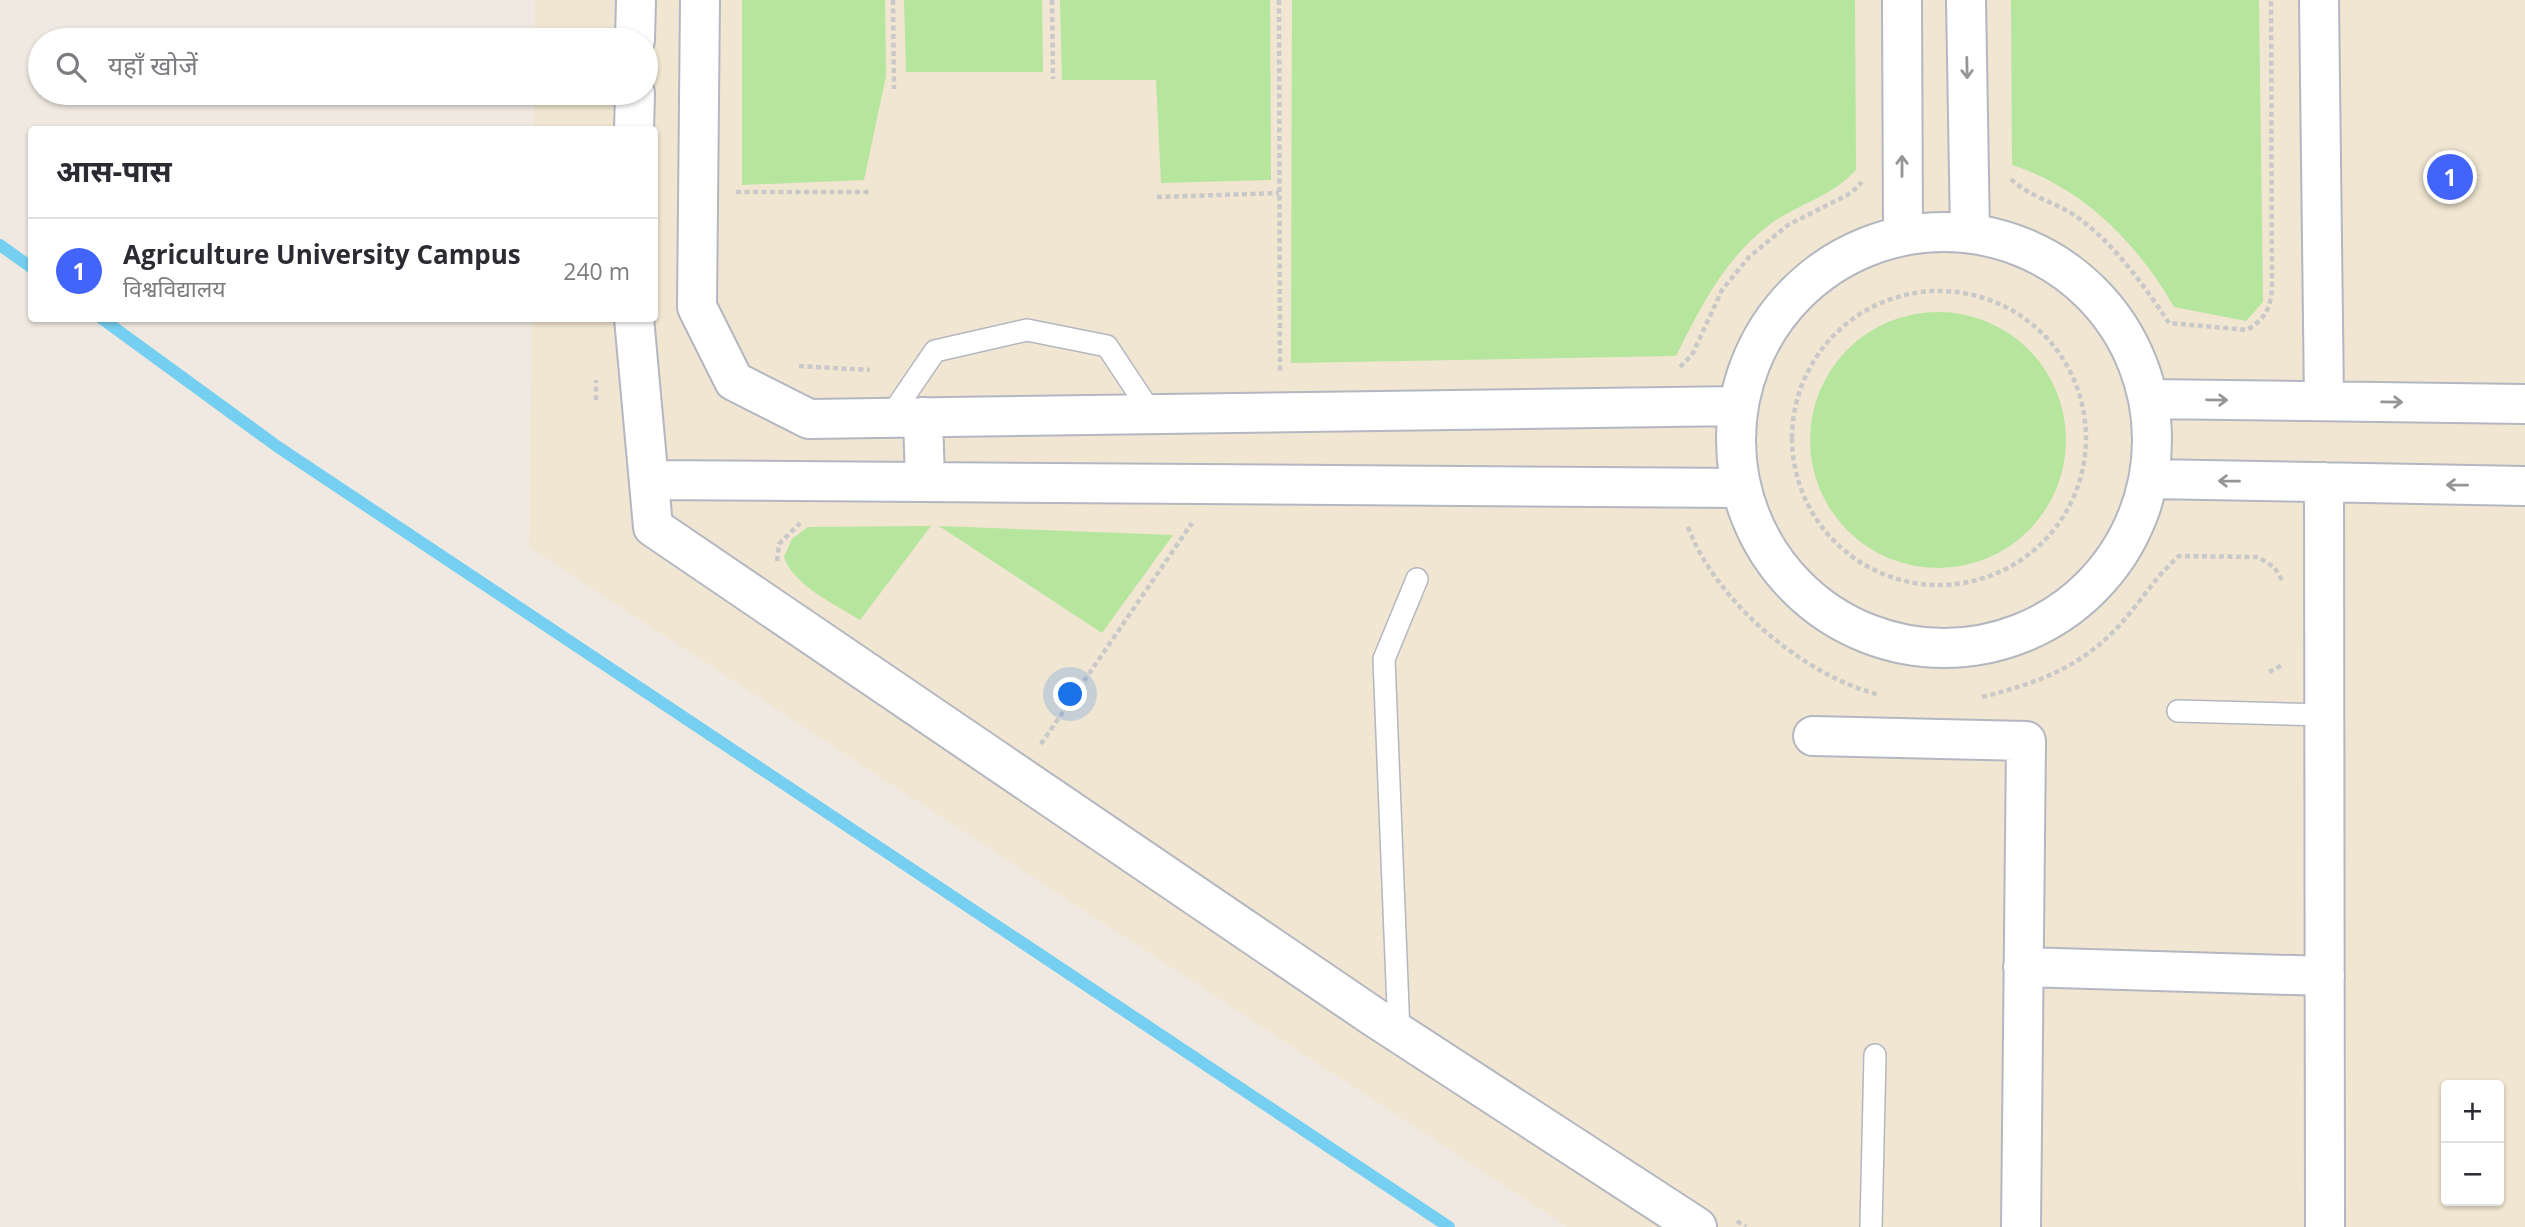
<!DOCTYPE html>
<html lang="hi">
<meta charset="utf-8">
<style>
body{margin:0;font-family:"Open Sans","Noto Sans Devanagari",sans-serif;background:#f2f2f3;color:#2b2b33}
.controls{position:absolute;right:21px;bottom:21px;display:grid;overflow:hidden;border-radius:7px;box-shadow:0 2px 5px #0004}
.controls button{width:63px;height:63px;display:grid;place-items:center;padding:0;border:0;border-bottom:2px solid #e1e1e2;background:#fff;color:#2b2b33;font:35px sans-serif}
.you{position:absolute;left:1071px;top:695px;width:24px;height:24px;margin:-18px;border:5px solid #fff;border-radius:50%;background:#1a73e8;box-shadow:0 0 0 10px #1a73e833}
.badge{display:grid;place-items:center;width:46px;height:46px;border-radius:50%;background:#4264fb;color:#fff;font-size:23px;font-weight:700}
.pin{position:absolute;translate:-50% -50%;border:4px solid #fff;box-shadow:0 2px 7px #0006}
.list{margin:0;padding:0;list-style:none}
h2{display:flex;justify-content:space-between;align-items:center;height:91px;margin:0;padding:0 28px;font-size:30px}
h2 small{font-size:23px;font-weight:400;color:#7c7c81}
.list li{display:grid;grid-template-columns:46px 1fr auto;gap:21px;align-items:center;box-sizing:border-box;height:105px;padding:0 28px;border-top:2px solid #e1e1e2}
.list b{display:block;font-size:26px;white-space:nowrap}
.list p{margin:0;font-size:23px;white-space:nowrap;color:#7c7c81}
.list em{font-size:23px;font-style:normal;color:#7c7c81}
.icon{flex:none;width:38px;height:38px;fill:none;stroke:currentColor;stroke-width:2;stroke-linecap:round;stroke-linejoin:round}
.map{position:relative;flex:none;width:2525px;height:1227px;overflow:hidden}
.search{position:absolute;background:#fff;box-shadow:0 2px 5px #0004;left:28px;top:28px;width:630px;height:77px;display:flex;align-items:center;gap:18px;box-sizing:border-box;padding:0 24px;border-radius:38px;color:#7c7c81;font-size:26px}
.panel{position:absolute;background:#fff;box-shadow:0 2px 5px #0004;left:28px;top:126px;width:630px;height:196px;border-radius:7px}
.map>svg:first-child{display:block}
.education{fill:#f0e6d1;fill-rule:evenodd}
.green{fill:#b6e59e}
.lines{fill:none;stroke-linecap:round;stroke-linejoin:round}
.stream{stroke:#75cff0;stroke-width:12}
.service-casing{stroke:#b4b7c1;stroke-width:24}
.minor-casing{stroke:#b4b7c1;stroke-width:42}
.path{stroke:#c9c9c9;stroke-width:4.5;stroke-dasharray:5 3.5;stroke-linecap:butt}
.service{stroke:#fff;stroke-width:21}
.minor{stroke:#fff;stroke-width:38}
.oneway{stroke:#969696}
</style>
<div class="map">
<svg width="2525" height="1227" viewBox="0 0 2525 1227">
<rect width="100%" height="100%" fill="#efe9e1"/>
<path class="education" d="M535,0H2525V1227H1568L529,547L532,319L654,318V130L534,129V93H646V40H535ZM2446,1085H2499V1201H2446Z"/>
<path class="green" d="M742,0H885L886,76L864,180L742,185Z
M904,0H1042L1043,72H906Z
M1060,0H1270L1271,180L1161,183L1156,80H1062Z
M1292,0H1855L1856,170C1832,197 1797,204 1769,225C1725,258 1700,308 1676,356L1291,363Z
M2011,0H2259L2263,302L2246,321L2174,307C2138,244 2084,188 2012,165Z
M1810 440a128 128 0 1 1 256 0a128 128 0 1 1-256 0Z
M931,526L860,620C835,604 794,586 784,557L792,539L808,527Z
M939,526L1173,535L1102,633Z"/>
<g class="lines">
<path class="stream" d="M0,245L32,268
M101,318L278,447L1449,1227"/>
<defs>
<path id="service" d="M890,417L935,351L1027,330L1107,346L1152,414
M2178,711L2324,715
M1399,1033L1384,659L1417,579
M1871,1227L1875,1055"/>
<path id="minor" d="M700,0L697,307L734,381L809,419L1739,406
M1902,0L1903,234
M1966,0L1970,232
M2319,0L2324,401
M635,40L636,0
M634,130L635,93
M1736 440a208 208 0 1 1 416 0a208 208 0 1 1-416 0Z
M634,318L653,527L1374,1017L1697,1227
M2148,399L2525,404
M923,417L925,481
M2151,479L2525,486
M649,480L1740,488
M2324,482L2325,1227
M1813,736L2026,741L2021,1227
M2023,967L2325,976"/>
</defs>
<use href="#service" class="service-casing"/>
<use href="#minor" class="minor-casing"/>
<path class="path" d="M893,0L894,89
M1052,0L1053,79
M1279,0L1280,373
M2011,179C2030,198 2060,203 2081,220C2116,246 2145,287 2169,323L2247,330C2265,319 2271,308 2272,287L2271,0
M736,192H872
M1157,197L1279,193
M1792 438a147 147 0 1 1 294 0a147 147 0 1 1-294 0Z
M799,366L870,370
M1680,367L1692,355L1722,290L1749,257L1788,225L1851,193L1862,182
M596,400V380
M1688,527C1716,602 1804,676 1880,695
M777,561L779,544L800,523
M2269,672L2284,664
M1982,697C2034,684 2077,669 2115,630C2138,606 2154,578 2179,556L2258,557L2274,567L2282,580
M1041,744L1192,523
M1737,1221L1746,1227"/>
<use href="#service" class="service"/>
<use href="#minor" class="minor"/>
</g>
<defs><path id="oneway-shaft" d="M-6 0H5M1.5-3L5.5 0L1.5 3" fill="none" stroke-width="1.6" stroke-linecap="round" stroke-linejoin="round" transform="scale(1.75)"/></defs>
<g class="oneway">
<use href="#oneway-shaft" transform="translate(1967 68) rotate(89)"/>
<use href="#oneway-shaft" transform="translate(1902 166) rotate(-90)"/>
<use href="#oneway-shaft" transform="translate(2217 400) rotate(1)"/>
<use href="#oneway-shaft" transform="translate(2392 402) rotate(1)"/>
<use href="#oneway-shaft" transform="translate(2229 481) rotate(-179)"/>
<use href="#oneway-shaft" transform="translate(2457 485) rotate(-179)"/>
</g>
</svg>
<div class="controls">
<button>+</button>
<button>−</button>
</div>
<div class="you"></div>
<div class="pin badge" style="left:2450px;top:177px">1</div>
<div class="search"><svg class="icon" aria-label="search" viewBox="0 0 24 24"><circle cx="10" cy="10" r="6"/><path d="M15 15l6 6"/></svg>यहाँ खोजें</div>
<section class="panel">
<h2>आस-पास<small></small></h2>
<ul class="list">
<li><span class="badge">1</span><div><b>Agriculture University Campus</b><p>विश्वविद्यालय</p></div><em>240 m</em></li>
</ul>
</section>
</div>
